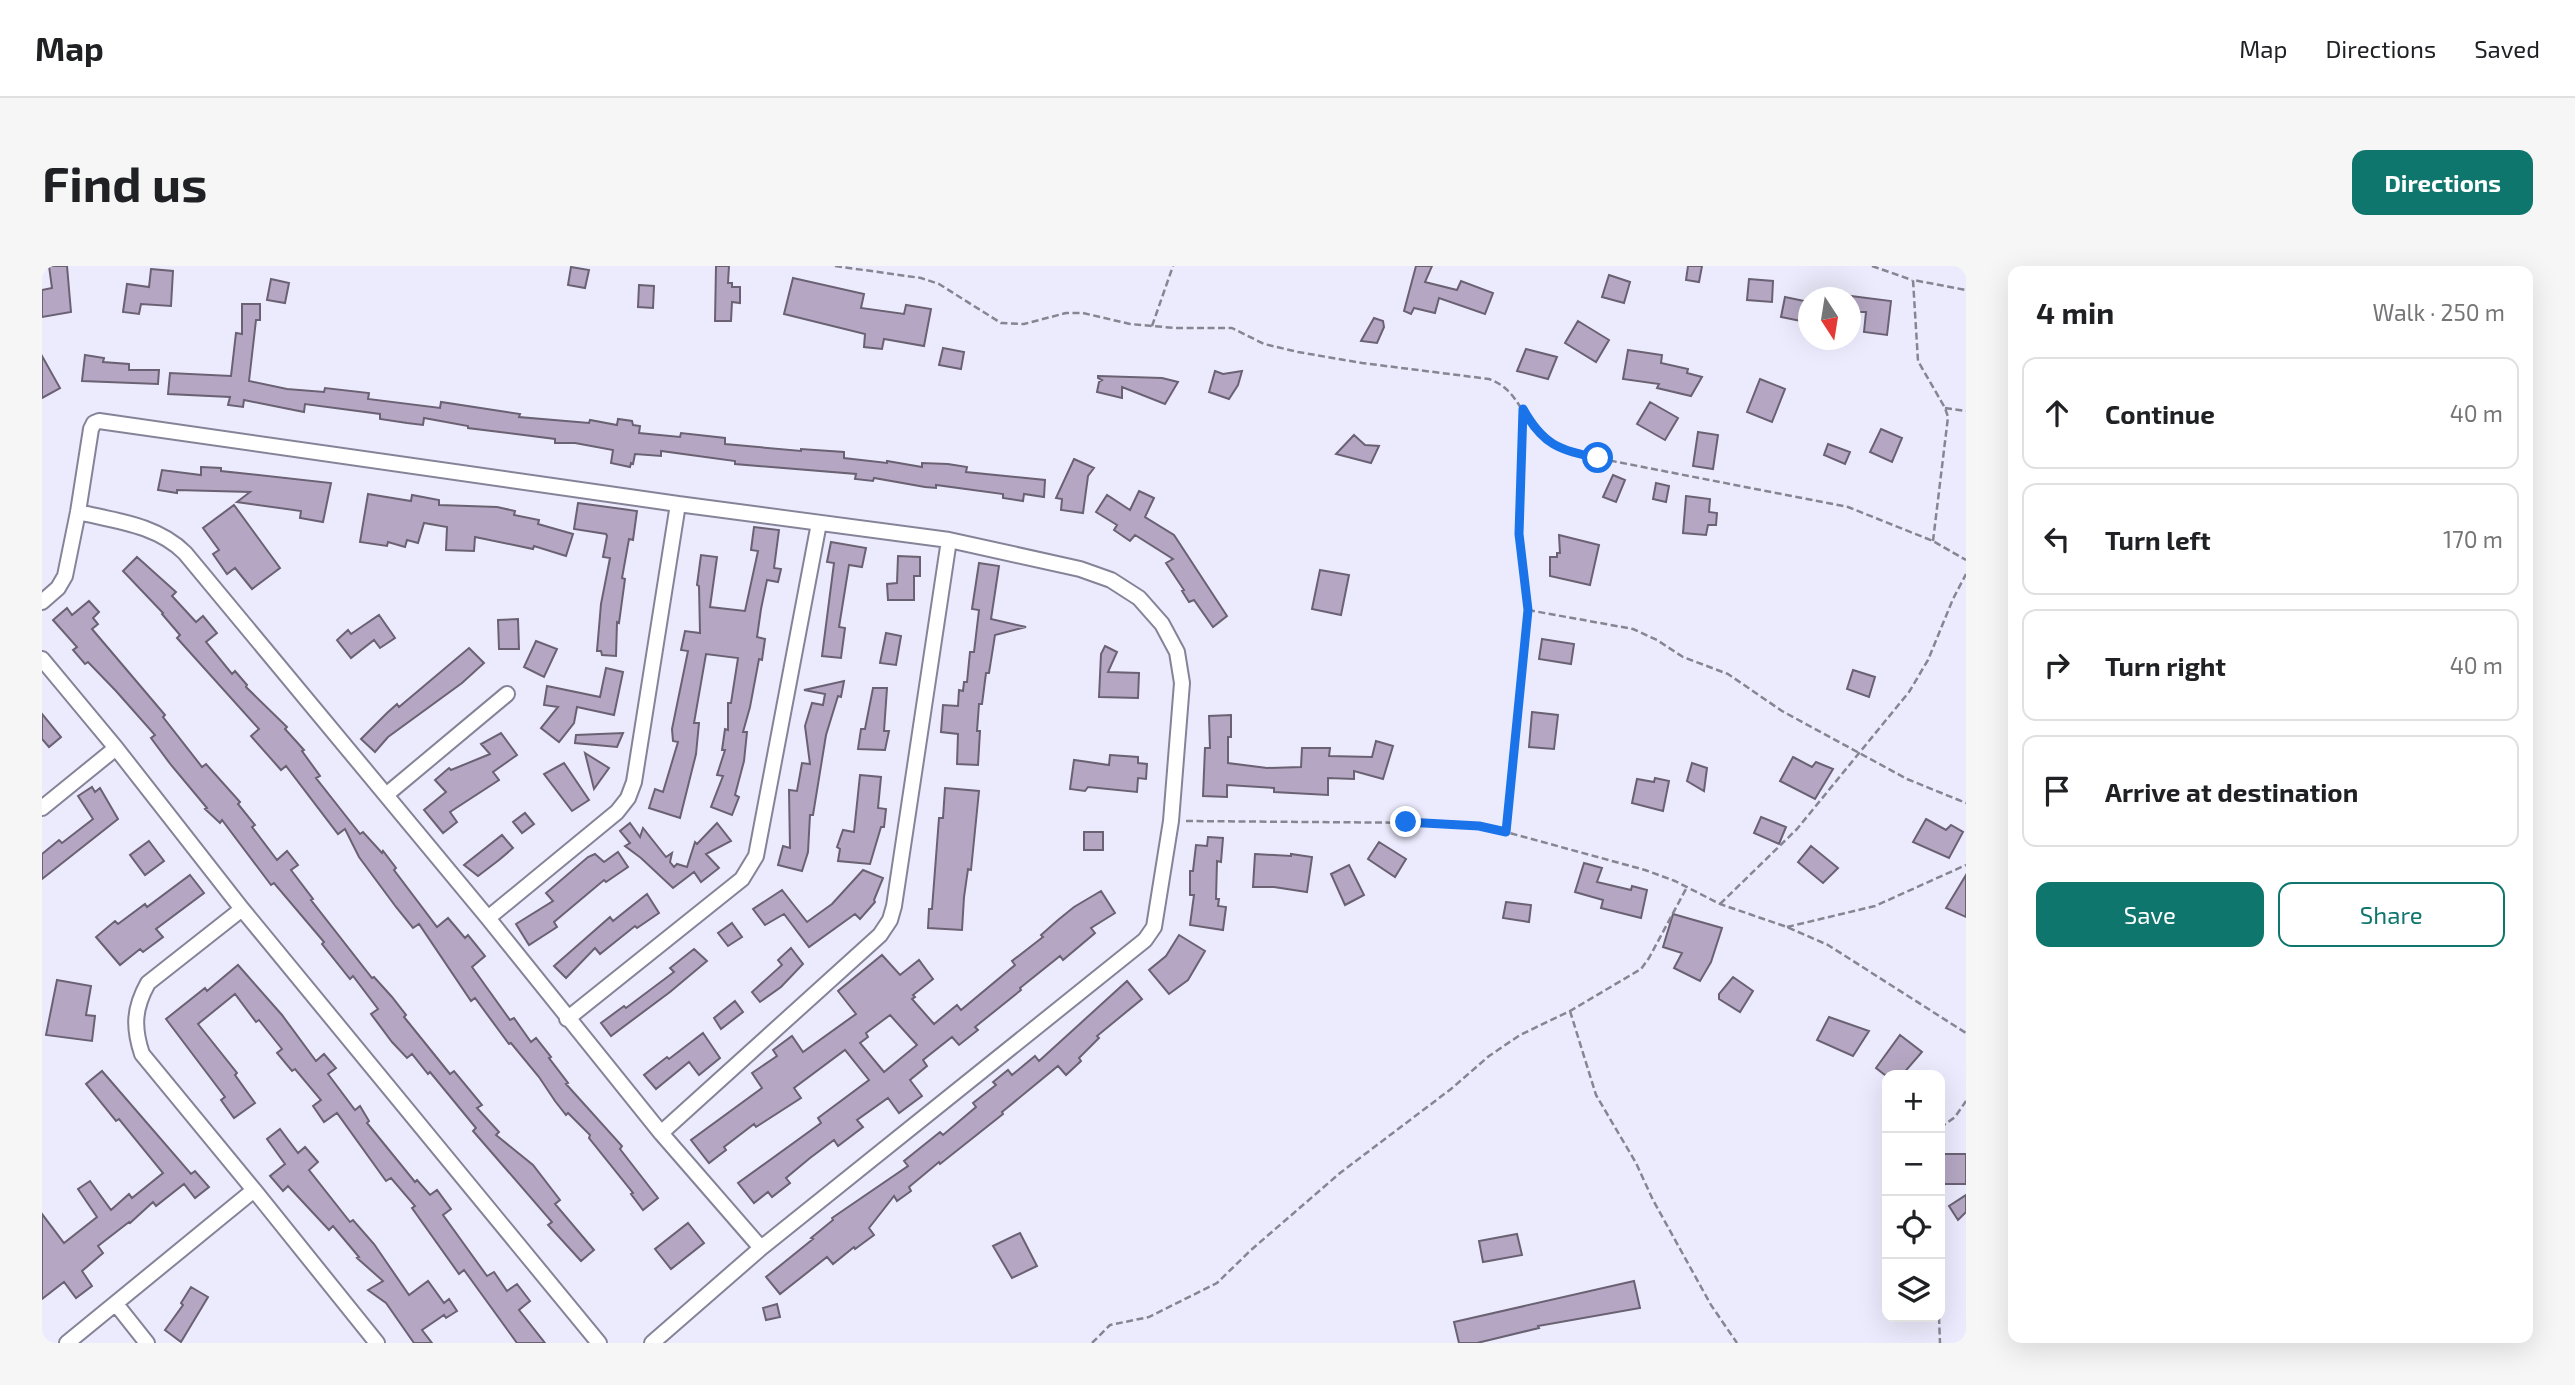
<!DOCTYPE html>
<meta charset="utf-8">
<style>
body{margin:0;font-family:"Exo 2",sans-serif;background:#f6f6f6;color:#202124}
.controls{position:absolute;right:21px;bottom:21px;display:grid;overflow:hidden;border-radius:14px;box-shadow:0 7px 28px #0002}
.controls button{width:63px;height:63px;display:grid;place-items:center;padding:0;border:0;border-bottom:2px solid #e0e0e0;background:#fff;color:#202124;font:35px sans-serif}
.compass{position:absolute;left:1756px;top:21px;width:63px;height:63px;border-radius:50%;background:#fff;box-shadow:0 7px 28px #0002;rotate:168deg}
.stop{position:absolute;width:21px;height:21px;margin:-16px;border:5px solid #1a73e8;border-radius:50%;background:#fff}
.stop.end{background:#1a73e8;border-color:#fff;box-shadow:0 2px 7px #0008}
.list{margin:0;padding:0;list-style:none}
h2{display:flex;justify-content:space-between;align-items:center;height:91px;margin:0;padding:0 28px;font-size:30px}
h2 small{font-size:23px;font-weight:400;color:#757577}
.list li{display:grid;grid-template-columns:46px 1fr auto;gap:21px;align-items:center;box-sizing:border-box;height:112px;margin:0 14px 14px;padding:0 14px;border:2px solid #e0e0e0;border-radius:14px}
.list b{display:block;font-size:26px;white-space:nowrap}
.list em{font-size:23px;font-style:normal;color:#757577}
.actions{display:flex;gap:14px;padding:21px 28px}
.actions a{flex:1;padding:16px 0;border:2px solid #0f766e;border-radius:14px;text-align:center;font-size:24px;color:#0f766e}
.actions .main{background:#0f766e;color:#fff}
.icon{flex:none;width:38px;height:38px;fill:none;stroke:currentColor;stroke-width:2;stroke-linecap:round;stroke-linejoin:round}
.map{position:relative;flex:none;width:1924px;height:1077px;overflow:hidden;border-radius:14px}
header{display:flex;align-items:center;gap:42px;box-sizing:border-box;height:98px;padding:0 35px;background:#fff;border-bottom:2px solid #e0e0e0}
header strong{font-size:33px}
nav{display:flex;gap:38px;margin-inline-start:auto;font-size:24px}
.intro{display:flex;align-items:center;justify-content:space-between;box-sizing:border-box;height:168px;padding:0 42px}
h1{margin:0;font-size:49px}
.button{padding:18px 32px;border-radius:14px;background:#0f766e;color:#fff;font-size:24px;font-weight:700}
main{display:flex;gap:42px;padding:0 42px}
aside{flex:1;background:#fff;border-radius:14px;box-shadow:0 7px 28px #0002}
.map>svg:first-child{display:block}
.building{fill:#b5a7c3;stroke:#6a6173;stroke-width:2;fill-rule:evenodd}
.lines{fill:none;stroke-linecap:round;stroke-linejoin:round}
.minor-casing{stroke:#858398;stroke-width:18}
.path{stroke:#868592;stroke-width:2.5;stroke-dasharray:7 3.5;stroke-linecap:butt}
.minor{stroke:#fff;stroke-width:14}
.route{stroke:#1a73e8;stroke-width:9}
</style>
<header>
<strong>Map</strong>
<nav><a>Map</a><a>Directions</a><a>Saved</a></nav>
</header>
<div class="intro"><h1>Find us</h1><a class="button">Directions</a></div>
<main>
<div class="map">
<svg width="1924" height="1077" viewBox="0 0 1924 1077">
<rect width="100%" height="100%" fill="#ecebfd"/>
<path class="building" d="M7,0H25L29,46L0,51V24L10,22Z
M674,0H687L686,17H690V21H698V37L690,36L689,55H673Z
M1374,0H1390L1383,16L1415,24L1419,15L1451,27L1443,48L1397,32L1393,47L1372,42L1369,48L1362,45Z
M1646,0H1660L1657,16L1644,14Z
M529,1L547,4L543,22L526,19Z
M109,3L131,5L129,40L99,38L97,48L81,46L85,18L107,21Z
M1567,9L1588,16L1582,37L1560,31Z
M751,12L822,28L819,42L862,48L864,39L889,43L882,80L842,73L840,83L822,81L823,68L742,48Z
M229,13L247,17L243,37L225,34Z
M1707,13L1731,15L1730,36L1705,34Z
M597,19L612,20L611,42L596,41Z
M1809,30L1849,35L1845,69L1822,66L1824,46H1809Z
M1743,31L1767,36L1764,56L1739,51Z
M200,38H218V54H214L207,115L245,123L282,126L283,122L327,127L326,133L398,142L399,136L478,148L477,151L547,157L548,154L575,159L576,153L590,155L591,159L598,160L597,167L638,171L639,167L683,172V178L759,185V183L802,186V192L845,197V195L880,201V197L906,198L925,201L924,206L1003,214L1002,231L982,228L981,235L961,232V228L894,219V222L883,221L832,212L831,215L813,213L814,208L693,198V195L619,185V190L593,188L591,198L589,197L588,201L569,197L571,184L533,177H513V173L426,162V160L382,152L381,159L365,157L338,153V148L263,138L262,146L202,134L201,141L186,139L188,131L126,128L128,107L189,110L194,67L200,68Z
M1332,52L1341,55L1342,61L1335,77L1319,75Z
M1536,55L1567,74L1554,96L1523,77Z
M901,82L922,86L919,103L897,99Z
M1484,83L1515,91L1506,113L1475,105Z
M1586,84L1620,89L1619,97L1646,103L1645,107L1660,111L1649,130L1615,122L1617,118L1581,113Z
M43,89L62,92L61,96L87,98V104H117L116,118L40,115Z
M0,90L18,122L0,132Z
M1173,105L1181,108L1200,105L1196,119L1187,133L1167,126Z
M1056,110L1120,112L1136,116L1123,138L1080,121V132L1055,126L1057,116L1060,114L1056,112Z
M1718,113L1743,123L1730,156L1705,146Z
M1608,136L1636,152L1623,174L1595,158Z
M1839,163L1860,172L1850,196L1828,186Z
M1656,166L1676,169L1671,203L1651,200Z
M1312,169L1323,179L1337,180L1329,197L1294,188Z
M1786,178L1808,186L1803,198L1782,189Z
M1032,193L1052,202L1046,210L1041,247L1019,244L1020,233L1014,232Z
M159,201L179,202V205L289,217L281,256L258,252L259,245L195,236L208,226L135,224V227L116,224L120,204L159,209Z
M1571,209L1583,214L1574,236L1561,231Z
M1614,217L1627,220L1624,236L1611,233Z
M1097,225L1112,232L1103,251L1132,269L1185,350L1171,361L1152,334L1147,336L1140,325L1142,324L1124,297L1131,293L1093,269L1088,275L1072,264L1075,259L1054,246L1065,229L1088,244Z
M326,228L369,235L370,229L397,234V239L455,241L473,245L472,249L497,254L496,258L531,268L524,290L492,280L491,283L433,271L432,285L404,284L405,261L382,257L376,277L365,274L363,281L346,276L345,280L318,276Z
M1644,230L1668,233L1667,246L1675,247L1674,259H1666L1664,269L1641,267Z
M536,237L595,245L591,274L587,273L580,312L583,313L577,357L575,356L574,390L560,389L559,385H555L559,338L568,292L561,291L565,270L564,268L532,263Z
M192,239L238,302L210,323L193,302L185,308L171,288L177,284L161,262Z
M712,261L737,264L732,302L739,303L736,316L725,314L719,343L715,371L723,373L720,394L717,393L708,441L701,466H705L702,495L693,529L697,531L690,549L669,541L681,510L675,509L683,484H680L683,463L686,464V437H689L696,392L664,388L652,457H657L654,488L638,552L607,542L613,523L621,526L636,476L631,475L630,463L646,385L639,384L643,365L658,367L657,320L655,319L659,289L675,291L668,341L703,345L716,285L709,284Z
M1517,269L1557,279L1548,319L1508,310V291H1515V287H1518Z
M789,276L824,282L820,301L807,299L797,361L803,362L799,392L780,390L792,297L785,296Z
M856,290L878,291V310H872V334H846L845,318L855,317Z
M95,291L134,326L130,330L154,356L161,350L175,367L164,376L190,408L193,405L205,419L204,421L245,461L243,463L262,484L260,485L278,510L274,512L318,568L321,566L340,587L341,585L354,602L352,604L395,661L406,652L423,672L426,669L443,690L430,701L468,754L472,752L489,776L494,772L509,791L507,792L526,817L524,818L580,880L578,883L616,932L601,944L589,928L591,927L547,872L548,869L526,847L524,849L513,835L497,811L469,777L467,778L433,732L429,735L377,658L371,662L354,641L317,591L303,563L296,568L244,500L239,504L209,470L217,463L135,372L138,369L120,348L121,347L81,305Z
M937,297L957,300L949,353L984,361L953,369L947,407H944L940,438H937L935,465H938L936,499L915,498L916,468L899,466L901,439L916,440L917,424L921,425L922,416H925L928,386H932L937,344L930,343Z
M1278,304L1307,309L1299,349L1270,343Z
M47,335L57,346L51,352L56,358L50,363L123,449L121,451L160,501L164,498L198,536L196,538L213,559L210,561L235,594L245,585L256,599L249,604L271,633L269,634L330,712L332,711L350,731L364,749L362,751L408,808L412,805L440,839L435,842L457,866L454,869L491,899L518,934L513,938L552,984L539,995L506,959L510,956L431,865L434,862L388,806L386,808L370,788L365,792L350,776L329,748L336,743L311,710L308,713L280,678L282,676L232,617L229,619L180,554L178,557L163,543L165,542L129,499L109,472L113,469L74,425L46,396L43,398L31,384L35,381L11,354L25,342L30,349Z
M337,349L353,372L338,382L332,374L309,392L295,374L306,364L309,368Z
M476,353L477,383H457L456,354Z
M844,367L859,370L854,399L838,397Z
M1500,373L1532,378L1529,398L1497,393Z
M494,375L515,383L502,411L482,401Z
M1063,380L1075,386L1066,406L1097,407L1096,432L1057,431L1059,388Z
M427,382L442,397L420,417L346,471L333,486L319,473L345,447L355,438L357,441Z
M564,402L581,406L572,449L535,441L532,457L517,476L499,462L516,441L502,439L505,420L558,431Z
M1811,404L1833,411L1827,431L1805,423Z
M802,415L799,431L796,430L784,469L771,549H768L766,586L760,605L736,599L741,580L748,582L747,524L755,525L760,497L768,498L763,460L770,437L781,439L783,428L762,424Z
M831,422H845L842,465H847L843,484L816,483L819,463H823Z
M1490,446L1516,449L1512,483L1487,481Z
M0,448L19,471L7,481L0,473Z
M1189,449V471H1186V497L1225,502L1259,501L1260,482H1288L1287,490L1330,491L1334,475L1351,480L1341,513L1312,505V513L1286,512V529L1232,526V522L1185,519V531L1161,530L1163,482H1168L1167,450Z
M459,467L475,489L451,506L457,514L408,546L415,556L401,567L382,544L404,526L393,514L407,502L409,504L448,488L439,478Z
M581,467L575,481L533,477L534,469Z
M543,487L567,502L552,523Z
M1068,489L1096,491V497L1105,498L1104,513L1096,512L1095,526L1046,521L1043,525L1028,523L1032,494L1067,499Z
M1751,491L1770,501L1774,496L1791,503L1773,533L1738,515Z
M522,497L547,534L530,545L502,508Z
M1650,497L1665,502L1662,525L1645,515Z
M818,509L839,511L836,542L844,543L842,561H839L828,598L796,595L798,583L795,581L801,564L812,566Z
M1613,512L1627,515L1621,545L1590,537L1595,513L1612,516Z
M50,521L53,526L58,522L76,553L0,613V588L17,574L20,577L51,553L36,530Z
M903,522L937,525L929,604L926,603L922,631L920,664L886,662L887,643H890L897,552H901Z
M483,547L492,558L480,567L471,556Z
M1719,551L1744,561L1737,578L1712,567Z
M1884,553L1904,564L1909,559L1921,566L1907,592L1871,576Z
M588,557L598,571L601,562L624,591L630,587L628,596L632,601L635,598L645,601L653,576L655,578L675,557L689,575L664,588L677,602L659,616L652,606L631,622L599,592L583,580L588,577L578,565Z
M1042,566H1061V584H1042Z
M460,569L471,582L457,594L436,610L422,599Z
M1166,571L1181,572L1179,596L1175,595L1174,633H1177L1176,640L1184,641L1181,664L1148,659L1152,629H1148V605H1151L1154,579L1165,580Z
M107,575L122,595L103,609L88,589Z
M1337,576L1364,593L1353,611L1326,593Z
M1769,580L1796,602L1781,617L1756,596Z
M576,586L586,601L564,616L562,614L512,656L515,661L487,679L474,658L511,635L504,627L546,591L553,588L562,596Z
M1213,588L1249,590V588L1270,591L1265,626L1232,621H1211Z
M1542,597L1560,602L1555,616L1589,624L1590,620L1605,624L1599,652L1559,642L1561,634L1533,626Z
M1307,599L1322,629L1303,639L1289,608Z
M821,604L841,612L832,634L833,636L818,653L813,648L767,681L742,648L723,659L711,643L740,624L765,656L790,638Z
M148,609L162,627L114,663L121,671L101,686L98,683L78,699L54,671L73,655L76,658L103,638L105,641Z
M1924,609V651L1904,642Z
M1059,625L1073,647L1049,662L1053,667L1021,694L1018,690L978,722L979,724L933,761L936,764L917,779L910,771L881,794L885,800L868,814L880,830L857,847L846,832L815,854L821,861L796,880L792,874L768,892L744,912L748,917L730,931L726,926L712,937L696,917L779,857L776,852L827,814L803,784L752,822L759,832L714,861L712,858L682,881L684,884L667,897L649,874L720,822L710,807L735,790L731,784L750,770L761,786L814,748L796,725L840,689L858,709L877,694L891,713L871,729L873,731L870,733L892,758L915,739L919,744L973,699L970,695L1001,671L999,669L1016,654L1032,641ZM848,749L875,779L842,806L818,777L826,771L824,767Z
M605,628L617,647L595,662L593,660L558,688L553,682L524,712L512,700L568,651L571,655Z
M1464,636L1489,639L1487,656L1461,652Z
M1631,648L1680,662L1669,696L1658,715L1632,702L1640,687L1621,681Z
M690,657L700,671L686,680L676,667Z
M1137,669L1163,685L1146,714L1127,728L1107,704L1124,690Z
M749,682L761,698L739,721L718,736L710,726L740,699L736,694Z
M652,683L665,695L628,726L569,770L559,757L582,740L584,742L632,706L628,702Z
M196,699L240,749L274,795L282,788L294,802L286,808L313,844L318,840L327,855L325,857L373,916L375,914L388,929L395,924L409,943L401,949L445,1010L452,1006L465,1025L475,1018L488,1035L477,1044L503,1077H475L422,1004L417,1008L370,942L373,940L349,912L344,915L295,847L282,856L271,840L279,834L253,803L250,805L235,787L240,783L217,754L214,756L193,728L156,758L195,807L193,809L213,837L192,852L179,834L183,831L124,753L163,722L165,725Z
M1691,711L1711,725L1698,746L1677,733V728Z
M15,714L49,720L44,749L53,750L50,775L4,769Z
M1085,715L1100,733L1055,770L1057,772L1037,792L1039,795L1024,809L1016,800L960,846L961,848L898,898L897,896L867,921L869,925L855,935L852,930L827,962L832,969L813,983L812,981L791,998L785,991L738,1028L724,1011L771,973L769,972L791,954L790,952L866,900L862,895L898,866L901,869L934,841L931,837L954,819L951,816L966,804L970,809L993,790L997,795Z
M693,735L701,746L679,763L672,752Z
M1787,751L1827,765L1811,790L1775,774Z
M661,767L678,792L657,809L647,796L614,823L602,809L625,791L627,793Z
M1858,769L1880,786L1860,809H1843L1834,802Z
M60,805L149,908L153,905L167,921L153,932L142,918L114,940L111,936L88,957L87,956L56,980L61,987L40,1005L50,1020L34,1032L22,1016L0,1033V948L22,977L55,951L36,923L48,915L69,944L87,928L90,932L121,907L77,853L74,855L44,818Z
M238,863L256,887L263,881L276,896L267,904L308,956L311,954L332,978L367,1029L386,1015L402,1037L407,1033L415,1045L404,1052L402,1049L380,1064L390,1077H372L344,1037L326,1024L341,1015L315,992L317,991L291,960L287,964L246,920L241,925L228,910L243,898L225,873Z
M1898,888H1924V918H1898Z
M1924,929V946L1916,954L1907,940Z
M646,957L662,977L629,1003L613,983Z
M978,967L995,1000L970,1012L951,980Z
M1475,968L1480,989L1441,996L1437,975Z
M1592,1015L1598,1042L1496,1060L1497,1062L1435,1077H1417L1412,1056Z
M149,1021L166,1031L139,1076L123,1064L141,1039L139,1037Z
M735,1038L738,1051L724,1054L721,1042Z"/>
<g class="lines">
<defs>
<path id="minor" d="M36,246C74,255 115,259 143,287L446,652L619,867
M0,336L16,322L23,310L36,246L49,163L52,157L57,155L636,238L907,274L1038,303L1069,314L1097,332L1120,358L1135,386L1140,417L1129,555L1112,661L1103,674L719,982L610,1077
M0,393L74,482L200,643L557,1077
M344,529L465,428
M0,542L74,482
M446,652L575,546L586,532L592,516L636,238
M525,753L700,613L714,590L777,257
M212,924L335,1077
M719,982L619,867L838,669L848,654L852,640L907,274
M74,1038L105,1077
M25,1077L212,924L100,788C91,761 92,742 106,717L200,643"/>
</defs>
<use href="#minor" class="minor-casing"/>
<path class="path" d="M793,0L879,12L897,18L959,57L982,58L1024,47H1041L1088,58L1133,62H1190L1222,78L1256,86L1320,97L1447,113C1472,122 1477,142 1492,162C1501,173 1511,180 1524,186L1806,241L1891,275L1924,294
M1830,0L1870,14
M1110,60L1131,0
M1903,142L1924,145
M1891,275L1906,151L1903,142L1876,95L1871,14L1924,24
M1486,344L1591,363L1615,374L1641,391L1686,408L1740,445L1865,513L1924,537
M1144,555L1395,557L1437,560L1464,566L1603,604L1633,615L1678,638L1745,661L1786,679L1924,767
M1464,565L1486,344L1477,268L1481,143
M1678,638L1755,563L1867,426L1886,394L1911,333L1924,308
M1745,661L1833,640L1924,599
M1528,745L1554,829L1594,897L1611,934L1669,1039L1695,1077
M1898,862L1913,851L1924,835
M1897,1051L1898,1077
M1050,1077L1068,1059L1107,1051L1175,1017L1209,984L1298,907L1409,823L1447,790L1478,769L1528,745L1599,703L1607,692L1645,621"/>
<use href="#minor" class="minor"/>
</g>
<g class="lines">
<path class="route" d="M1364,556L1437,560L1464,566L1486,344L1477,268L1481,143C1501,179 1517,184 1556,192"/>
</g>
</svg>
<div class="controls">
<button>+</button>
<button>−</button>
<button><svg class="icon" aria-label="locate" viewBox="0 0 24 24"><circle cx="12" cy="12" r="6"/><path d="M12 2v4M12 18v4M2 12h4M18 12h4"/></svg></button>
<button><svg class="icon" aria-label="layers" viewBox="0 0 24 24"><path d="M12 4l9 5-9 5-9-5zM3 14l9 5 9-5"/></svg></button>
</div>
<svg class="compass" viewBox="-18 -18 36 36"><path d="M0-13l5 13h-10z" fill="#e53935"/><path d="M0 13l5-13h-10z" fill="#757577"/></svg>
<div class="stop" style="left:1556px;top:192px"></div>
<div class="stop end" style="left:1364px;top:556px"></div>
</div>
<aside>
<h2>4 min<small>Walk · 250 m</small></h2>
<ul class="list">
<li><svg class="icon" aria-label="ahead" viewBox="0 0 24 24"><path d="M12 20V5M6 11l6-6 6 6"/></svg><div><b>Continue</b></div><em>40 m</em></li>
<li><svg class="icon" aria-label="left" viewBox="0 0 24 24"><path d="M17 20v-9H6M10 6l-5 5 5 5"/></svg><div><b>Turn left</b></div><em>170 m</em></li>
<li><svg class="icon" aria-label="right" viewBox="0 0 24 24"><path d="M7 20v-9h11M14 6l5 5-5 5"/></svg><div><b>Turn right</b></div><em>40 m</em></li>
<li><svg class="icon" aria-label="arrive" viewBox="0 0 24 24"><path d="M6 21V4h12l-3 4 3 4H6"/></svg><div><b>Arrive at destination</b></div></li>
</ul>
<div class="actions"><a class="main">Save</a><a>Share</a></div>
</aside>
</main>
